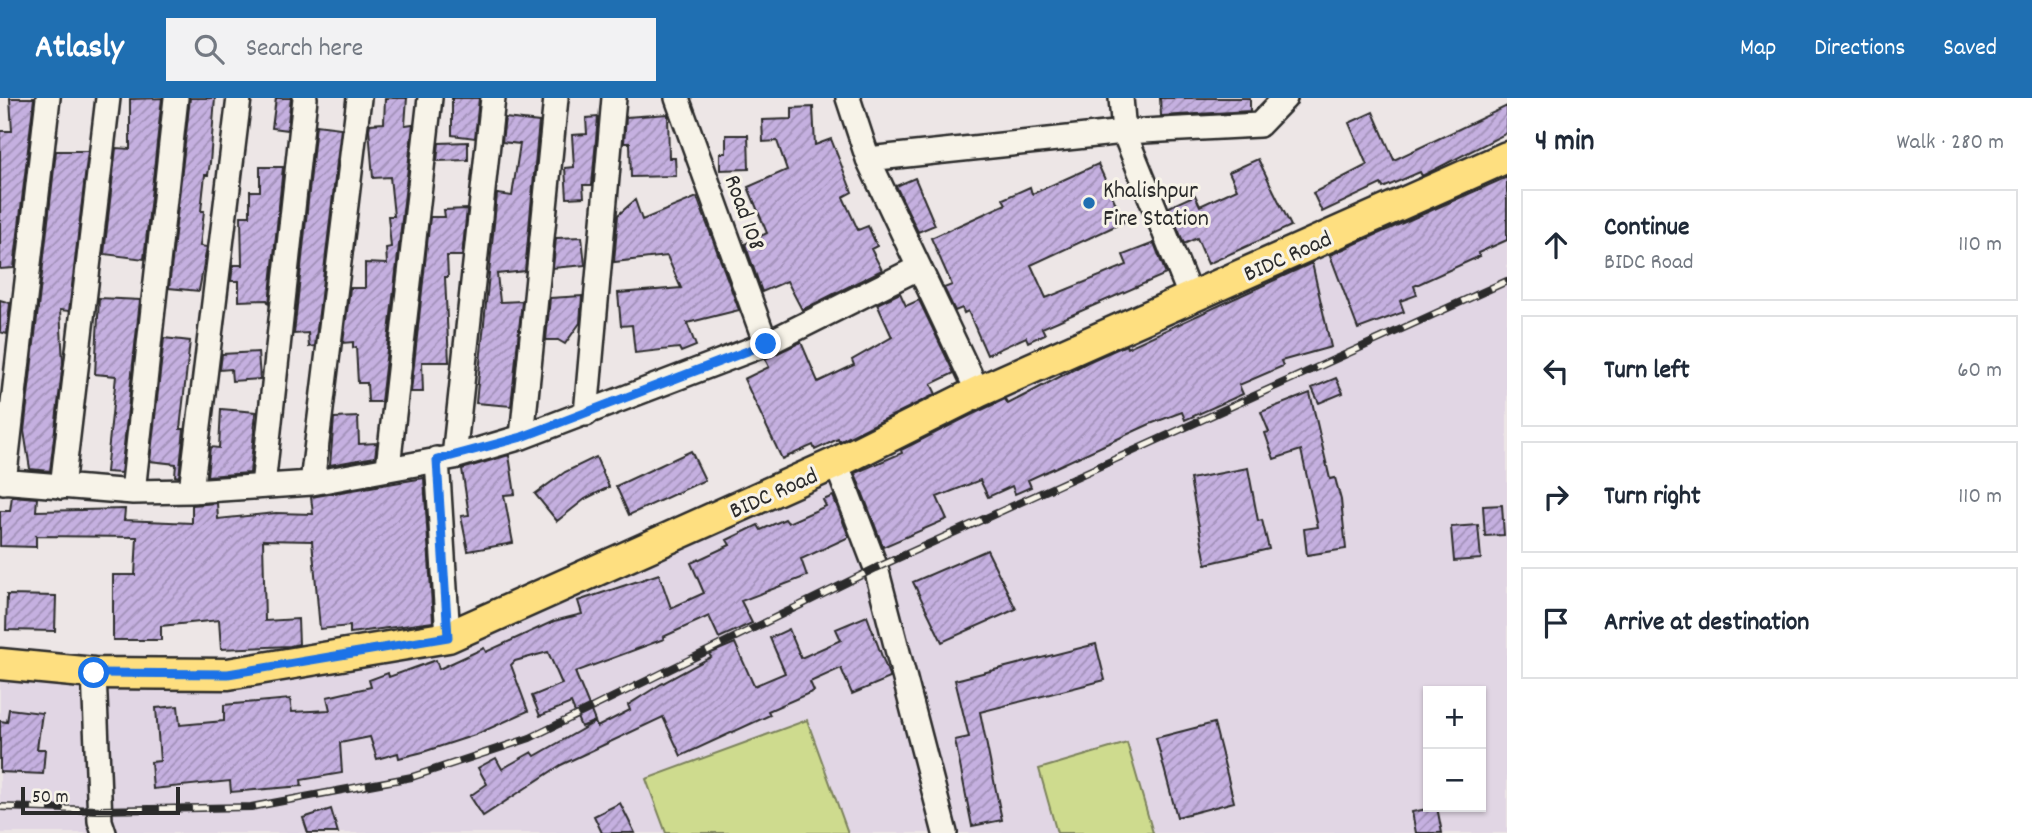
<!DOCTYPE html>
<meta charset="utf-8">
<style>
body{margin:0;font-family:Dekko,sans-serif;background:#f2f2f3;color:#1f2937}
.controls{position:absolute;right:21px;bottom:21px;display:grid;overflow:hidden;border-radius:0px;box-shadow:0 2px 5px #0004}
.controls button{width:63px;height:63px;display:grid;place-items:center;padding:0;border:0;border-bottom:2px solid #e0e1e3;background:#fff;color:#1f2937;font:35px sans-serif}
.scale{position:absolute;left:21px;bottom:18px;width:159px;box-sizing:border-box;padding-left:7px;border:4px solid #2b2b2b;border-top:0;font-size:19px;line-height:24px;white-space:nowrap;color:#2b2b2b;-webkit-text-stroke:5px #f7f3e8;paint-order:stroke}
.stop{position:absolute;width:21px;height:21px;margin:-16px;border:5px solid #1a73e8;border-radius:50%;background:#fff}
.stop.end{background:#1a73e8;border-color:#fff;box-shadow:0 2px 7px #0008}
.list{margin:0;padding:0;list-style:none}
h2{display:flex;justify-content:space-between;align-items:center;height:91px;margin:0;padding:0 28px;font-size:30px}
h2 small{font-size:23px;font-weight:400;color:#747a83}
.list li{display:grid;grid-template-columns:46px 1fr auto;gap:21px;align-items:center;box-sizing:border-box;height:112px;margin:0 14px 14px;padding:0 14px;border:2px solid #e0e1e3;border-radius:0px}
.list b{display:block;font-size:26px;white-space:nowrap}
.list p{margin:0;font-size:23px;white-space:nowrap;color:#747a83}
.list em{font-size:23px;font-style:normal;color:#747a83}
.icon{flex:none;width:38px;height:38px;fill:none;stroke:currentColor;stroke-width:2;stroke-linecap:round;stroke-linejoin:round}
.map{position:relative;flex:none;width:1507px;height:735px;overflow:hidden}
header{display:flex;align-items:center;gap:42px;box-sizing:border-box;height:98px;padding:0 35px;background:#1f6fb2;color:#fff}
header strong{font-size:33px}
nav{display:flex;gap:38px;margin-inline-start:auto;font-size:24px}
.search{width:490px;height:63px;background:#f2f2f3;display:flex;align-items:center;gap:18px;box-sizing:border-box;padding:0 24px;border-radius:0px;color:#747a83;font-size:26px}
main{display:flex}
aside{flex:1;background:#fff}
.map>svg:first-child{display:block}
.built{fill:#e1d6e4;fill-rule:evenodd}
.green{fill:#cedb8e;stroke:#7c835c;stroke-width:2}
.building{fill:url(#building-hatch);stroke:#2b2b2b;stroke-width:2}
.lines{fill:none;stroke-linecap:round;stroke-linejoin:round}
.minor-casing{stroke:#2b2b2b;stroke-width:28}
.major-casing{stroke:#2b2b2b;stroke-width:35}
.minor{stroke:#f7f3e8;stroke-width:23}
.major{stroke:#fedf80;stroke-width:30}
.rail-casing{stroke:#2b2b2b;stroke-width:8}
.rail{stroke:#f7f3e8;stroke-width:5;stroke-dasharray:16;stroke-linecap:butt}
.route{stroke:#1a73e8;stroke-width:9}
.poi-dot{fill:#1f6fb2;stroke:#f7f3e8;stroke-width:2.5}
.labels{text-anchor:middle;stroke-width:6;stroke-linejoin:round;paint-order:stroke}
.poi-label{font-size:24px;fill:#2b2b2b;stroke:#f7f3e8;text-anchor:start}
.street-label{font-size:24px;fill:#2b2b2b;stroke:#f7f3e8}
</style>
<header>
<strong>Atlasly</strong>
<div class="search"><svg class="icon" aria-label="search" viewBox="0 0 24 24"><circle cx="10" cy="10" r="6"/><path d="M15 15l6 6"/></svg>Search here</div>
<nav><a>Map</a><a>Directions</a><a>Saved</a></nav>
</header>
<main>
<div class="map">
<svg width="1507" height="735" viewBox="0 0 1507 735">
<defs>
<pattern id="building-hatch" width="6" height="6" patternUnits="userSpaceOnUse" patternTransform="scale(1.75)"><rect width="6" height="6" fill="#c5b0e0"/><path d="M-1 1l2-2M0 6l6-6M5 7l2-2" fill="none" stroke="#a08fb6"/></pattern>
</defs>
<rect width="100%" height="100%" fill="#ede6e6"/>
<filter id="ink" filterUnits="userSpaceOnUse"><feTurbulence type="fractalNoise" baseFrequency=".0143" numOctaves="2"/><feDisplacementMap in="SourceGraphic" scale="14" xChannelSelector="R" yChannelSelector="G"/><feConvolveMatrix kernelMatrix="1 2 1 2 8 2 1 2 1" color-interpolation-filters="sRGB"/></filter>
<g filter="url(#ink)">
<path class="built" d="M1507,50V735H0V563L228,576L448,539ZM1428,593H1481V709H1428Z"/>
<path class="green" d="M807,622L848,735H666L646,681Z
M1127,645L1153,735H1057L1039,671Z"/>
<path class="building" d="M10,0H34L14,170L0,171V33H12Z
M162,0L144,161L104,156L116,50L130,51V1Z
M190,0H215L210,65L208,77H205L201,113H204L200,148L207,149L199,193L169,190Z
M276,0H291L287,32L272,30Z
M385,0H407L405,27L413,26L381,304H368L367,285H358L356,249L353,250V244L343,245L350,190H365V165L387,166L386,150L391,149L388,118H394L390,79L373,80L369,31L370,26L384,25Z
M452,0H479L475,40L452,37Z
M1160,0H1250V13L1161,18Z
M1507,8V35L1422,78L1420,74L1383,90L1381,86L1322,114L1313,95L1367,67L1349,25L1373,14L1394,62Z
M813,9L815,47L831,41L852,94L843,99L858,132L868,128L877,148L871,151L882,172L802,212L787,183L762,194L745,146L767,135L748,89L787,72L777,43L763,44L762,22L792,21V10Z
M668,16L669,60H675L676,78L631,79L630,45H624L626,19Z
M598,19L592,87H583L584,99L567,100L565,70L574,69L572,37L587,36L586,20Z
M505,20L539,24L525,173L497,176L500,204L522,203L511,308L476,305L497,96L512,98L520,46L502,44Z
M316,27L341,30L315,248L309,249L308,235L294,236Z
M726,37H748L749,71L720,72V55H726Z
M468,44V62L437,63L439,45Z
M56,53H88L69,213L60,212L63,264L50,373L30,371L24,333Z
M1258,61L1291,128L1208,166L1197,140L1184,146L1169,109L1195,97L1200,108L1237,91L1229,74Z
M1098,66L1124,124L1031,167L1046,200L1127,167L1123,157L1154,145L1166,176L1042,230L1045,236L1028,244L1026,239L987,257L968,213L964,215L962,210L955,213L944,190L952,187L931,140L1006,106L1003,101L1030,89L1032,96Z
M260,69H283L269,206L267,202L239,203V183H231L233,167H242L241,118H250V93H260Z
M1507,79V142L1478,155L1480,158L1414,188L1417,197L1400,203L1404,214L1358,231L1330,157Z
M915,80L935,127L918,134L896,88Z
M697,99L739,212L687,225L696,248L681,254L679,250L635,255L632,227L621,228L618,195L681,190L667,158L614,164L618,117L635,102L642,122Z
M467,111L462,158H447L448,179H445L449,264H422L423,294H411L430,119H445L444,112Z
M582,139L585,167L553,170L556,140Z
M1312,165L1331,249L1281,263L1283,268L1239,287L1243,296L1185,322L1182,314L1150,326L1028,382L1031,389L1015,396L1012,388L988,399L980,382L937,399L947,421L883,449L855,375L902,355L901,352L973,316L1005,301L1008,306L1088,264L1126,247L1127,250Z
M900,195L906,208L919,202L954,275L931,286L936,296L839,344L838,341L815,352L813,347L782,361L744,281L769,269L765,261L801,244L818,284L854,267L852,262L892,239L877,206Z
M582,198L580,225L565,246L558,242H546L550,200Z
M99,200L140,202L121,375L106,374L116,278L95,276Z
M0,202L10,205L7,236L0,234Z
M164,240L190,243L180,331H184L179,379L175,378L176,366L150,363Z
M258,254L260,281L232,283L231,271L220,272L222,256Z
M1336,280L1343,295L1319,305L1312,290Z
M1310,295L1330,381L1335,380L1341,402L1346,451L1307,457L1304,431L1318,429L1301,352L1274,361L1265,335L1269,334L1261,314Z
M221,311L256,314L250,375L207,378L210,349L219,350Z
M358,319L359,346L377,345L375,359L330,367L334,320Z
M691,353L705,382L629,417L616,388Z
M509,357L515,396L504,397L513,445L468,453L461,418L469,417L462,371Z
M596,359L609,389L585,401L557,423L535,396L565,374Z
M1248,370L1258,423L1262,422L1269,451L1206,466L1190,381Z
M424,380L433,524L350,535V528L320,531L312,443L263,442L265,523L298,521L299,546L290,548L221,551L219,522L161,528V542H113V477H135L137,439L36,438V449L0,448V413H10L12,398L37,400L36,413L125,411L124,422L192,425V407L217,405L218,421L276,415L313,416L311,399Z
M833,398L849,439L801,461L807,478L741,503L752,525L719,540L709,518L663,539L664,541L575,574L595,623L581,629L571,605L540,618L532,598L562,586L548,554L515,563L511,567L528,613L475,637L423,654L399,660L398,655L377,661L370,639L340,645L342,675L301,682L302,688L231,694L230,683L153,691L151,664L160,663L156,610L178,608L180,627L224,623V607L290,601L292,614L330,612L327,599L371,589L369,582L388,575L389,579L436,562L439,571L484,550L486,554L554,523L582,516L578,503L659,476L671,510L704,495L691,465L730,447L727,442L758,427L761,432L785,421L788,425L826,408L823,402Z
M1502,407L1504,437L1485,438L1483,408Z
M1478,427L1481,461L1454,463L1451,429Z
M987,452L1016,511L942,544L913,484Z
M7,497L56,498L55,533L6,532Z
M867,518L890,580L852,596L841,570L810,584L814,593L768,613L770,617L681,658L663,619L561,667L483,718L470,698L487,686L478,670L496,660L502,671L532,654L535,658L595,624L597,629L630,612L628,607L661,586L711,559L709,556L735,545L754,588L785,575L770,540L789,531L801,560L841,542L836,531Z
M1096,546L1105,582L980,614L1002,722L972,728L955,642L969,639L955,582Z
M9,611L42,615L37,651H45L43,676L0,674V623L7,624Z
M1214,625L1234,704L1177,719L1156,640Z
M620,705L635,735H602L594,718Z
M1437,709L1442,735H1416L1412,714Z
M331,711L338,735H308L303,720Z"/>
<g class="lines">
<defs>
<path id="minor" d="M677,0L766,246
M848,0L868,61L978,294
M1121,0L1124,34L1191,200
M868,61L1124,34L1259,27L1285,0
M586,316L614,0
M522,339L556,0
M454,359L493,0
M437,361L448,539
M836,365L876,470L945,735
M388,369L430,0
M0,383L133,394L191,393L312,385L454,359L522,339L766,246L918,170
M4,384L48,0
M312,385L359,0
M263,388L305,0
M62,389L108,0
M191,393L239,0
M133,394L176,0
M94,575L100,723L104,735"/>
<path id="major" d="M0,566L94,575L228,576L448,539L836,365L978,294L1507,59"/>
</defs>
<use href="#minor" class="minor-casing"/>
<use href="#major" class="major-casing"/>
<use href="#minor" class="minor"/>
<use href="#major" class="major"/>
<defs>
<path id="rail" d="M0,709L100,712L251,709L412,679L530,640L876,470L1507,183"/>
</defs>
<use href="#rail" class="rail-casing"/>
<use href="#rail" class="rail"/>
</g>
</g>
<g class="lines" filter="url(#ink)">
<path class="route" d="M94,575L228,576L448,539L437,362L522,339L766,246"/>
</g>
<circle class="poi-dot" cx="1089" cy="105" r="7"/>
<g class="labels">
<g class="poi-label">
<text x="1103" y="99">Khalishpur<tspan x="1103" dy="28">Fire Station</tspan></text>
</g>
<g class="street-label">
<text transform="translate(746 114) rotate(70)" y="8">Road 108</text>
<text transform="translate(1287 157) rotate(-24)" y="8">BIDC Road</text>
<text transform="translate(773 394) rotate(-24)" y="8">BIDC Road</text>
</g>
</g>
</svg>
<div class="controls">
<button>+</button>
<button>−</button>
</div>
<div class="scale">50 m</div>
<div class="stop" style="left:94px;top:575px"></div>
<div class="stop end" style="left:766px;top:246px"></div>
</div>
<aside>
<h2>4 min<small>Walk · 280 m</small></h2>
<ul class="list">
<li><svg class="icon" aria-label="ahead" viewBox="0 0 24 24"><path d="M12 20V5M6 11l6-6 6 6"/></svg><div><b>Continue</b><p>BIDC Road</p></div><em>110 m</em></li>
<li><svg class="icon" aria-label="left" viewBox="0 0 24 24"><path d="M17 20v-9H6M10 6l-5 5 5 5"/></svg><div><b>Turn left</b></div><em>60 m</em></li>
<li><svg class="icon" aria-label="right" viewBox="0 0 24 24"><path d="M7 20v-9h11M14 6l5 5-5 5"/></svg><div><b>Turn right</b></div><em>110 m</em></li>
<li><svg class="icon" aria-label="arrive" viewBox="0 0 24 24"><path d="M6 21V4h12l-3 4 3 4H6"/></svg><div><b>Arrive at destination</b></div></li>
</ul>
</aside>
</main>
